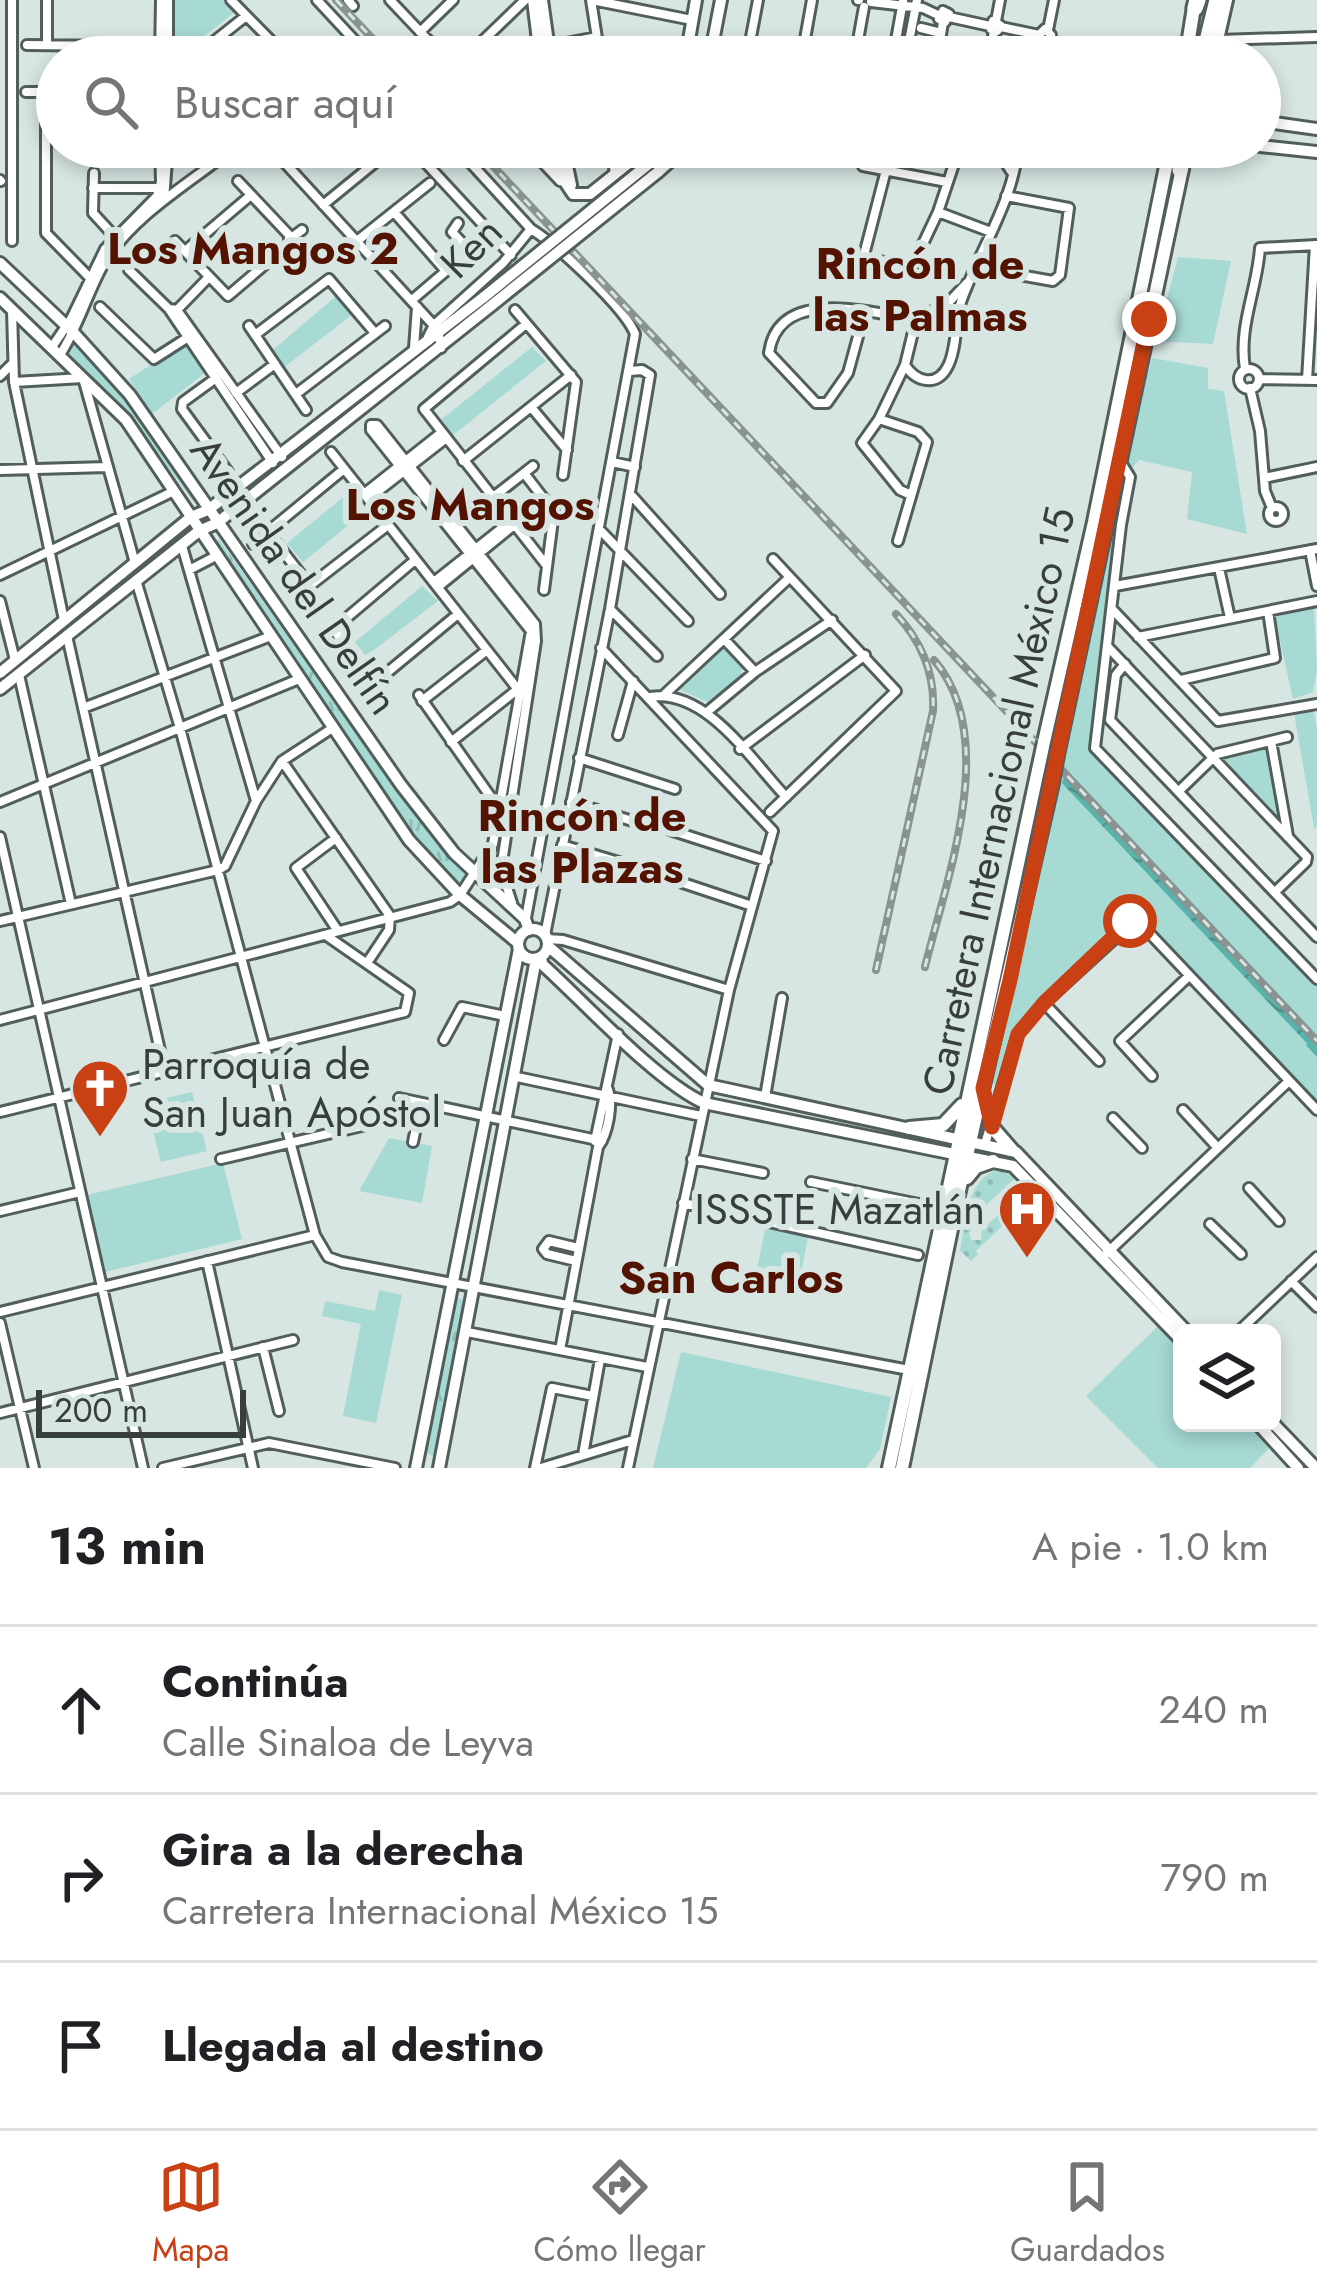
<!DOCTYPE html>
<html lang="es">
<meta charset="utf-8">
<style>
body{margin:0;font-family:Jost,sans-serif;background:#f6f6f6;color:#202124}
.controls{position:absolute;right:36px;bottom:36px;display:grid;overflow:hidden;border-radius:18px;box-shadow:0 6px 18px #0003}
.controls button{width:108px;height:108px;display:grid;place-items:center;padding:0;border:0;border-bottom:3px solid #e0e0e0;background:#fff;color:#202124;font:60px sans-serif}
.scale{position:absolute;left:36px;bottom:30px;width:210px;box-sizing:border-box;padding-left:12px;border:6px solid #383e3d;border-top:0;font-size:33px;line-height:42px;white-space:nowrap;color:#383e3d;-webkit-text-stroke:9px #d7e5e3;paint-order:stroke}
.stop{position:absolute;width:36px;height:36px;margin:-27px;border:9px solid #c84014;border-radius:50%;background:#fff}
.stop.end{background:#c84014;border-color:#fff;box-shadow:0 3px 12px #0008}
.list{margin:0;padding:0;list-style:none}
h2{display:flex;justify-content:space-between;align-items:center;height:156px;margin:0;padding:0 48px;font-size:51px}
h2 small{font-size:39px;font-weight:400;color:#757577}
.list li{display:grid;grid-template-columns:78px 1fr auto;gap:36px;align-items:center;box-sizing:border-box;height:168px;padding:0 48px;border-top:3px solid #e0e0e0}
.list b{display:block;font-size:45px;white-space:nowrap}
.list p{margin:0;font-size:39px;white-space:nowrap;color:#757577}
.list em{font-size:39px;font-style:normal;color:#757577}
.icon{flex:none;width:66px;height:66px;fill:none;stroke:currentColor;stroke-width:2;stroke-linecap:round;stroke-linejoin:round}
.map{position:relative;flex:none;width:1317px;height:1468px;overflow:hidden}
.search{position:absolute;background:#fff;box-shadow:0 6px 18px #0003;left:36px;right:36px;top:36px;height:132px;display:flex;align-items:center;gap:30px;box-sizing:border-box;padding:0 42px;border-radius:66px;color:#757577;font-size:45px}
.sheet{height:660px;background:#fff}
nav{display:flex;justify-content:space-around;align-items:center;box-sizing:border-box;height:168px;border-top:3px solid #e0e0e0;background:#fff;font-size:33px;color:#757577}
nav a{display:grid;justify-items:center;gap:6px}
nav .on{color:#c84014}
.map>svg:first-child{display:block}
.grass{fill:url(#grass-tufts)}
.park{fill:#a6dad3}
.garden{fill:url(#garden-dots)}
.water{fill:url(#water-waves)}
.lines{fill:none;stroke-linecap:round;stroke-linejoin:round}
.stream{stroke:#58b3aa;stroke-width:3}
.street-casing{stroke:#515e5c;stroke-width:14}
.secondary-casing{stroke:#515e5c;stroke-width:16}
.primary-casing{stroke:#515e5c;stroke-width:18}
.highway-casing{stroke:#515e5c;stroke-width:21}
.street{stroke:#fff;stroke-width:8}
.secondary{stroke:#fff;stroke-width:10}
.primary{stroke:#fff;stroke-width:12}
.highway{stroke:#fff;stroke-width:15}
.rail-casing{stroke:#899391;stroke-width:8}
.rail{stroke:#d7e5e3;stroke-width:3;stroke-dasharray:9;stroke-linecap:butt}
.secondary-bridge-casing{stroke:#515e5c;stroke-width:16;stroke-linecap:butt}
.primary-bridge-casing{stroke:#515e5c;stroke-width:18;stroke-linecap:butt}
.secondary-bridge{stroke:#fff;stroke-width:10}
.primary-bridge{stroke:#fff;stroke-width:12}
.route{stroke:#c84014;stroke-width:15}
.labels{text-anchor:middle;stroke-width:12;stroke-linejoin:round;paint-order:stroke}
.street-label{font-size:42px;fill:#383e3d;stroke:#d7e5e3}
.poi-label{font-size:42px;fill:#383e3d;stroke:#d7e5e3;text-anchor:start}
.neighbourhood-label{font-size:45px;font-weight:bold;fill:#541200;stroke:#d7e5e3}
</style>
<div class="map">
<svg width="1317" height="1468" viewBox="0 0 1317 1468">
<defs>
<pattern id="grass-tufts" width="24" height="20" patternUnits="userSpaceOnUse" patternTransform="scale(3)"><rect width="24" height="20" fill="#a6dad3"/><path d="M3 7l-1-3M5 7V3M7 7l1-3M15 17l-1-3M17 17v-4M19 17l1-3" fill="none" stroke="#90bcb6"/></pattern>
<pattern id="garden-dots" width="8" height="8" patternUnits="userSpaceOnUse" patternTransform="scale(3)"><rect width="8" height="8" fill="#a6dad3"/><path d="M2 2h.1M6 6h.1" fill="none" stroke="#90bcb6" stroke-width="1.8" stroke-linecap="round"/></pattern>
<pattern id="water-waves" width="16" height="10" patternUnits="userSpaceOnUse" patternTransform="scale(3)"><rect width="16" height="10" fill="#58b3aa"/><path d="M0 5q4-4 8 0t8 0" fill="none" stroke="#4a938c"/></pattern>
</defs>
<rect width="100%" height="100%" fill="#d7e5e3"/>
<path class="grass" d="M219,539L418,820L466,869L464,880L457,883L413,834L212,544Z
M456,1297L465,1301L439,1448L433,1456L425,1451L451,1303Z"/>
<path class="park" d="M170,0H223L235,12L203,37L170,36Z
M1178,257L1231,261L1213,344L1156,341Z
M336,296L353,314L283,368L273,350Z
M76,340L126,396L199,501H193L133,420L69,356Z
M186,342L206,372L152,414L129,379Z
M532,347L546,361L452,436L442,419Z
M1152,358L1208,368V389L1224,391L1247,534L1187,519L1192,472L1139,460L1129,472L1090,745L1317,981V1105L1136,911L1039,1002L1013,1033L998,1083L991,1085L1124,462Z
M351,491L366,511L303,562L287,543Z
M422,586L438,601L366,656L355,642Z
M1314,606L1317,670L1313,692L1293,699L1274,614Z
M717,645L728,649L743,663L741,676L708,702L680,690L679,685Z
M1313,707L1317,728V827L1314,828L1294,713Z
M1267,743L1282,821L1219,754Z
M192,1092L207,1151L161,1162L146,1103Z
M389,1138L432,1146L422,1203L359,1191Z
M223,1163L242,1239L105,1272L87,1195Z
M765,1229L808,1237L797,1293L754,1285Z
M379,1290L402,1295L376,1423L343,1416L361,1324L322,1316L325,1301L375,1311Z
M1159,1325L1182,1349V1423H1251L1272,1445L1250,1468H1158L1086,1396Z
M681,1352L891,1397L880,1449L866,1468H653Z"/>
<path class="garden" d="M999,1169L1016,1177L970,1220L975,1227L969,1232L971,1240H981L982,1230L1026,1188L1042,1204L1035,1211L1026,1203L976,1251L978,1254L971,1261L960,1250C966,1221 966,1179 999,1169Z"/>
<path class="water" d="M1064,776L1317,1044V1054L1062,783Z"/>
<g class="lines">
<path class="stream" d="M1308,1045L1317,1055"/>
<defs>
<path id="street" d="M12,0V241
M47,0V45
M231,0L287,57
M317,0L370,57
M348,0L353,6
M390,0L444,57
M591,0L600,57
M592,0L692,20
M858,0H859
M871,2L923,8L938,15
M943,11L949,14L945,22L939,19Z
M949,17L990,26
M993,21L1001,26L997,31L991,29Z
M996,21L1000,0
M1001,27L1039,35L1045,41L1051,35L1045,29L1039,35
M921,28L941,33
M1048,30L1054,0
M420,32L453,0
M751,37L758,0
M805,39L812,0
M1218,40L1317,37
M27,45L207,47L246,16
M545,47L597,37
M939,48L943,22
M990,52L994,31
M160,57L161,0
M168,57V0
M269,57L279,49
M466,57L525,0
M855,57L864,7
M893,57L903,1
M906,57L917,0
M1043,57L1045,41
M26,92H57
M46,92V233L90,278
M411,147L511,255
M528,147L560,181
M611,147L615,174
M1008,147L1007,165L1011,171
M274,151L438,330L441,348
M288,166L311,147
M863,166L947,182
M886,170L864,255L867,259L912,267L938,212L957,155
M94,173L93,213L115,237
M0,180L1,181
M93,188H160
M164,200L168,147
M323,205L394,147
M394,212L446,271
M938,212L991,232
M290,239L302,230
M175,241L228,296L289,244V235L238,181
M357,241L430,183
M185,251L251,195
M975,267L1053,281L1060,275L1069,208L1006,196
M129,270L169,309L177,310L282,457
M412,300L466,254V247L452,232L458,223
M100,307L154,359L190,336
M169,309L273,463
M12,310L14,382L64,620
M177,310L209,277
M515,310L576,382L563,475
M865,311L848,373L827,403H816L769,353C778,286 870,312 916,320
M916,320L949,302L967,283
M526,324L424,409L547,566
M249,326L306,410
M255,335L329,279L375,333
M428,337L434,325L503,263L531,229L456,147
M52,347L71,319L105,249L157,196L161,182L160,147
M414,348L417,307
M60,355C80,324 88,290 106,260C136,213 193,181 235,147
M905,365C916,382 937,388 948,366C957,348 955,322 961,302C979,251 1014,200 1018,147
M1245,369C1238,326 1257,291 1260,248L1317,245
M1239 379a10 10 0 1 1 20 0a10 10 0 1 1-20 0Z
M0,376L12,364
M216,378L183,402L182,409L228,472
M1259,379L1317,380
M1307,380L1315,245
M14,382L83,378L135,563
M1250,388L1260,431L1265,491L1272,508
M236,393L275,364
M296,394L385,326
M531,407L567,450
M879,419L918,432L927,442L898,541
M371,430V425H377L535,624L536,641L501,869L512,903
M331,452L520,692
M463,461L571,375
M1120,461L1130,477L1121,525L1095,748L1317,979
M612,462L635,467
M0,470L108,467
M524,473L554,512L544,590
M1264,478L1317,467
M364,494L441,433
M911,495L900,490L862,443L879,419L905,365L916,320
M632,496L720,594
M492,498L533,466
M368,499L445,439
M1269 514a7 7 0 1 1 14 0a7 7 0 1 1-14 0Z
M601,531L688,621
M268,532L309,585
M253,544L344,469
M182,546L256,801
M1310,550L1317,586
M415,560L337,626V634L369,681H377L458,614
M1219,568L1230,618
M189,570L216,556
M0,575L174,491
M136,580L180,728L315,1235L328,1257L342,1262L909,1370
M434,582L511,521
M1115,586L1317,549
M438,587L514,525
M299,594L388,525
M0,601L15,660
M611,610L657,656
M1113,610L1218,721L1317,704
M67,636L165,1073
M1138,637L1317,601
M724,639L755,672
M1108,647L1307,857L1306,862L1275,892
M601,648L773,831L729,990L628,1468
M1125,664L1116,675L1110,720L1317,937
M19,675L71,904
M1181,680L1275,658L1268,611
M665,694L789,578
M419,695L502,813
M650,697C706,688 751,760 786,797
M422,701L487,650
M83,708L271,636
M707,712L755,672L832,620
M618,735L633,681
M1271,741L1288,836
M451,742L518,689
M740,749L865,655
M579,758L675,789
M282,761L390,916L389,930L367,963
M1179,791L1217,754L1287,737
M0,802L299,679
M571,802L658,829
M770,812L896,691L773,559
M670,830L766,861
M0,837L143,1468
M336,838L296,868L338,931
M562,845L645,870
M659,875L752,906
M526,918L635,334C625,308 557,245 531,229
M0,921L218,870L225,866L256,801L282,761L331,729
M545,935L610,609L650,375L642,370L630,371
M547,939L563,940L729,990
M1044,1003L1099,1061
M0,1020L450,902L460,895L493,844L531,631L371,430
M444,1040L462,1007L505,1016
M1152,1076L1120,1041L1189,976
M517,1077L701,1116
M765,1097L782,998
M399,1098L602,1141
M1183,1110L1218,1148
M0,1112L405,1012L409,993L327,936
M1113,1118L1142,1148
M595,1141L618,1034
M413,1142L421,1103
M985,1144L1018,1034L1044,1003L1136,919L1317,1110
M221,1159L366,1125
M692,1159L763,1173
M811,1182L924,1205
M1249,1188L1279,1221
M683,1203L918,1255
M0,1211L80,1192
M1210,1224L1241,1254
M1107,1253L1289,1081
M207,1261L253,1468
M576,1261L547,1254L543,1249L549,1241L578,1248
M1291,1281L1317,1307
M0,1312L315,1235
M0,1323L34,1468
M467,1332L647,1367
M1237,1333L1317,1257
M263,1347L279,1411
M560,1350L598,1147C608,1134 614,1103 607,1087
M0,1413L293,1340
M583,1455L600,1359
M163,1468L269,1443L395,1468
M535,1468L552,1388L593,1396
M541,1468L633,1440"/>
<path id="secondary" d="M533,0L540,57
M542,0L550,57
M686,57L696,0
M710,57L721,0
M1260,121L1317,129
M1260,146L1317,152
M554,147L559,173L573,194
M563,147L571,185
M658,172L686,147
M573,194H590L649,147
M0,263L74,333L130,395L401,785L454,853L525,919L529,930
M0,298L126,420L409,840L460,895L518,943
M0,673L191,517L208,510L484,297
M0,689L199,531L217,523L492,305
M518 944a15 15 0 1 1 30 0a15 15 0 1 1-30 0Z
M548,946L708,1085L1016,1152L1188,1333
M540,957L543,965C585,1003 656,1081 704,1103L1013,1166L1182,1341
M1272,1422L1316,1468
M1257,1423L1298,1468
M416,1468L519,949
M439,1468L536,959"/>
<path id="primary" d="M1186,57L1195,1
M1213,57L1226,0
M1044,742L1094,522L1170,147
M1057,755L1183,164
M984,1100L992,1127L1012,1150
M909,1128L943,1125L962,1105
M967,1178L976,1167L993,1161
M889,1468L1038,770
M902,1468L958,1195L1052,783"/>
<path id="highway" d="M1195,8L1198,0
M1203,57L1217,0
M1180,170L1183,147"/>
</defs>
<use href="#street" class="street-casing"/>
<use href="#secondary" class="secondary-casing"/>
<use href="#primary" class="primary-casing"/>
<use href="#highway" class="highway-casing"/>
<use href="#street" class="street"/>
<use href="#secondary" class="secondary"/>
<use href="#primary" class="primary"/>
<use href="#highway" class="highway"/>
<defs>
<path id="rail" d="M336,0L390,57
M475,147L1317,1041
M925,967C946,880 1001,737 934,660
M876,970L933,711C935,673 922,642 896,614"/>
</defs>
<use href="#rail" class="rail-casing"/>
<use href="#rail" class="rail"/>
<defs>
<path id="secondary-bridge" d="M484,297L656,158
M492,305L658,172"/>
<path id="primary-bridge" d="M1038,770L1044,742
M1052,783L1057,755"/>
</defs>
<use href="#secondary-bridge" class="secondary-bridge-casing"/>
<use href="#primary-bridge" class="primary-bridge-casing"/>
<use href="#secondary-bridge" class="secondary-bridge"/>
<use href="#primary-bridge" class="primary-bridge"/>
</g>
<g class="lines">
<path class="route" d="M1130,921L1044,1003L1018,1034L992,1127L983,1088L1010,980L1149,319"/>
</g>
<defs>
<symbol id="church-pin" viewBox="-11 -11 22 30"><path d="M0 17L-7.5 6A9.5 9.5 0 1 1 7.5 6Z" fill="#c84014" stroke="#d7e5e3"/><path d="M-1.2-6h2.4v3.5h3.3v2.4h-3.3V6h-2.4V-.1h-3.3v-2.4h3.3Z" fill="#fff"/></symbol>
<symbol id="hospital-pin" viewBox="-11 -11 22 30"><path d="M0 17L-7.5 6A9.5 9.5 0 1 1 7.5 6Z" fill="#c84014" stroke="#d7e5e3"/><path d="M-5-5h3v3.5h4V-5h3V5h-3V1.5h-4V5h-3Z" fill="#fff"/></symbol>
</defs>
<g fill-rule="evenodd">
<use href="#church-pin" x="67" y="1055" width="66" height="90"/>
<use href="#hospital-pin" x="994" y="1176" width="66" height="90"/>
</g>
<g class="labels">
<g class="street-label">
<text transform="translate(471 247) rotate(-45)" y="15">Ken</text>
<text transform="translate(295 575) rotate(55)" y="15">Avenida del Delfín</text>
<text transform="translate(998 801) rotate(-78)" y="15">Carretera Internacional México 15</text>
</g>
<g class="poi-label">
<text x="142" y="1079">Parroquía de<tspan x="142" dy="48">San Juan Apóstol</tspan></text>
<text x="985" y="1224" text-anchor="end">ISSSTE Mazatlán</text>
</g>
<g class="neighbourhood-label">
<text x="253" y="264">Los Mangos 2</text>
<text x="920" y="279">Rincón de<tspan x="920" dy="52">las Palmas</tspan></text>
<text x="470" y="520">Los Mangos</text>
<text x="582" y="831">Rincón de<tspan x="582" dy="52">las Plazas</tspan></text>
<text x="731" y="1293">San Carlos</text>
</g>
</g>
</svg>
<div class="controls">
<button><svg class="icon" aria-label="layers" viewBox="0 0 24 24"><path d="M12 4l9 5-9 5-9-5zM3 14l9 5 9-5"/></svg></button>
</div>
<div class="scale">200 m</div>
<div class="stop" style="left:1130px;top:921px"></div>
<div class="stop end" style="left:1149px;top:319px"></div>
<div class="search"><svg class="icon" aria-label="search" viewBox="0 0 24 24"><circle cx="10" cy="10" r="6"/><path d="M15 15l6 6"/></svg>Buscar aquí</div>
</div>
<section class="sheet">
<h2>13 min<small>A pie · 1.0 km</small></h2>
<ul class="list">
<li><svg class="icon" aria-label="ahead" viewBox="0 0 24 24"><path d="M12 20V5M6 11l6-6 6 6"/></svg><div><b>Continúa</b><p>Calle Sinaloa de Leyva</p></div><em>240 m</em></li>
<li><svg class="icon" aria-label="right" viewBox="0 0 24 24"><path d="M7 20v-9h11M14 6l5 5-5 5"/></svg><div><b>Gira a la derecha</b><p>Carretera Internacional México 15</p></div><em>790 m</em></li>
<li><svg class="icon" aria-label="arrive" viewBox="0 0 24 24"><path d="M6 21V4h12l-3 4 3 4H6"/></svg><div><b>Llegada al destino</b></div></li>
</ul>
</section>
<nav>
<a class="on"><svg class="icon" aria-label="map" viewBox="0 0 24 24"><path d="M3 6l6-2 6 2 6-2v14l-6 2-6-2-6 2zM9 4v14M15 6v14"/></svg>Mapa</a>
<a><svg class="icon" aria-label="directions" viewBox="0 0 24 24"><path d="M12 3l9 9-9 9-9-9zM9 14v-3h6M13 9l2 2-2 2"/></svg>Cómo llegar</a>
<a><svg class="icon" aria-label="saved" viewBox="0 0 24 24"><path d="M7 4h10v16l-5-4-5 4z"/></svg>Guardados</a>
</nav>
